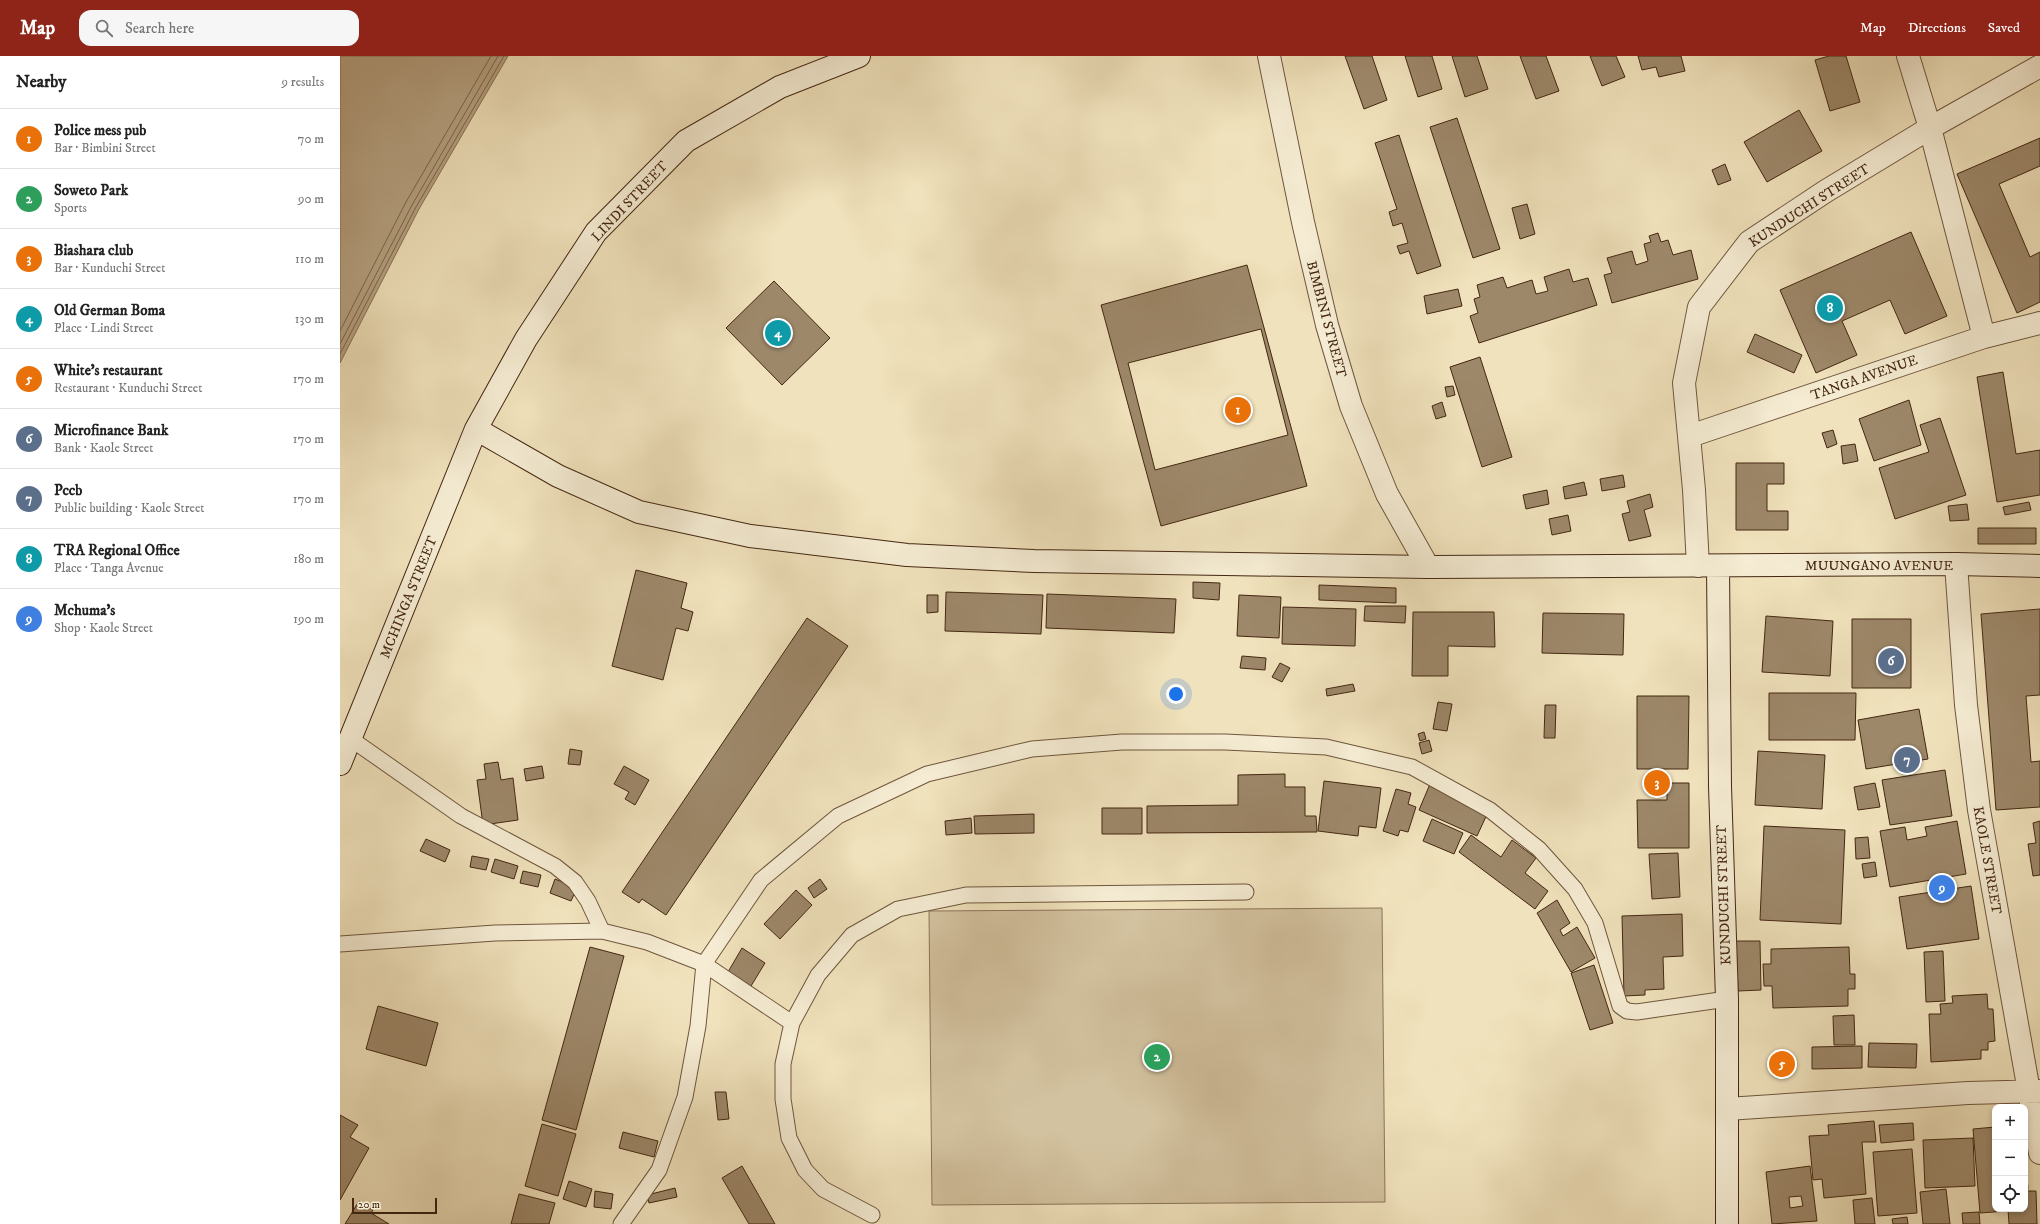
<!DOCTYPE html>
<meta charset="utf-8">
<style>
body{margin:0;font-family:"IM FELL DW Pica",serif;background:#f6f6f6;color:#222}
.controls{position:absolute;right:12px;bottom:12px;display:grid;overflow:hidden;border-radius:8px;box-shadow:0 2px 6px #0003}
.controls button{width:36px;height:36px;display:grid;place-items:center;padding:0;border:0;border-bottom:1px solid #e0e0e0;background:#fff;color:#222;font:20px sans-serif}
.scale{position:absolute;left:12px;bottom:10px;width:85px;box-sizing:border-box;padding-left:4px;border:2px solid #442711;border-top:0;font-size:11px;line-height:14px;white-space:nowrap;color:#442711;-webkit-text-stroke:3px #f5ecd3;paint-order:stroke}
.you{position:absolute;left:836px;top:638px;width:14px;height:14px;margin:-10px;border:3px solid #fff;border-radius:50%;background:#1a73e8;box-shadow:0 0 0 6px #1a73e833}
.badge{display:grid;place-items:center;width:26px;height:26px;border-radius:50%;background:#8f2418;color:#fff;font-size:13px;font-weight:700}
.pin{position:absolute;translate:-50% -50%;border:2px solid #fff;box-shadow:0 1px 4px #0006}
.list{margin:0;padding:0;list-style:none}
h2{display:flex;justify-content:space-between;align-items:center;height:52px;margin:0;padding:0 16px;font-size:17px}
h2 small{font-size:13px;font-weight:400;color:#767676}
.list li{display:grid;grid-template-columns:26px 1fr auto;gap:12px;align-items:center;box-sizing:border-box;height:60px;padding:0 16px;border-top:1px solid #e0e0e0}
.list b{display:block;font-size:15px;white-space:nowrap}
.list p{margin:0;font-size:13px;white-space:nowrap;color:#767676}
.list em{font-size:13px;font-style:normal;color:#767676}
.icon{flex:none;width:22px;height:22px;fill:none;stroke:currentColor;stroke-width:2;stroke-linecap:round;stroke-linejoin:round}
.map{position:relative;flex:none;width:1700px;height:1168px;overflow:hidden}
header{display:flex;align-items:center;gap:24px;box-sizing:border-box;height:56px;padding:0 20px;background:#8f2418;color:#fff}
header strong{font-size:19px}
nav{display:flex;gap:22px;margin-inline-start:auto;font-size:14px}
.search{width:280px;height:36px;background:#f6f6f6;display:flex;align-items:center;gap:10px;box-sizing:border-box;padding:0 14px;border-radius:12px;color:#767676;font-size:15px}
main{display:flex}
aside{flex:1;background:#fff}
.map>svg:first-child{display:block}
.green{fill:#d3c29f;stroke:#8c7458}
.water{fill:#b6a282;stroke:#887155}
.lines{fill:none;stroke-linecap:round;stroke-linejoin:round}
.shore{stroke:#7d644a;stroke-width:1}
.building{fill:#9d886a;stroke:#442711;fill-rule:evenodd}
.service-casing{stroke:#6f563c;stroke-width:17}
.minor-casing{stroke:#6f563c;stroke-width:24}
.secondary-casing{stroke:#442711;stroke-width:24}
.service{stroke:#f5ecd3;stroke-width:15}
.minor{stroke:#f5ecd3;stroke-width:22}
.secondary{stroke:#f5ecd3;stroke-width:22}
.labels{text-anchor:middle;stroke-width:3;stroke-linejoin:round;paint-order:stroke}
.street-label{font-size:14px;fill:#442711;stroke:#f5ecd3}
</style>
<header>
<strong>Map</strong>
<div class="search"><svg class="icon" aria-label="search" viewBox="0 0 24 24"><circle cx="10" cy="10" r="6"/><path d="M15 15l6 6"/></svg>Search here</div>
<nav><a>Map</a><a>Directions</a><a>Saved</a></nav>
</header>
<main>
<aside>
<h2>Nearby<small>9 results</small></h2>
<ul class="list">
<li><span class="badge" style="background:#e8710a">1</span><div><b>Police mess pub</b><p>Bar · Bimbini Street</p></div><em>70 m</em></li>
<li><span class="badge" style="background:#2e9e5b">2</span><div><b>Soweto Park</b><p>Sports</p></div><em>90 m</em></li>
<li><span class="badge" style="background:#e8710a">3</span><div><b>Biashara club</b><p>Bar · Kunduchi Street</p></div><em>110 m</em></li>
<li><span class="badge" style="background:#0f9aa8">4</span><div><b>Old German Boma</b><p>Place · Lindi Street</p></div><em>130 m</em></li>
<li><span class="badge" style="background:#e8710a">5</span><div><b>White's restaurant</b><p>Restaurant · Kunduchi Street</p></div><em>170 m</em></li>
<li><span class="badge" style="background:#5c6f8a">6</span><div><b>Microfinance Bank</b><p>Bank · Kaole Street</p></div><em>170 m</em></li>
<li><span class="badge" style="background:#5c6f8a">7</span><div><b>Pccb</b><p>Public building · Kaole Street</p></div><em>170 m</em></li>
<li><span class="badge" style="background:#0f9aa8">8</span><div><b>TRA Regional Office</b><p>Place · Tanga Avenue</p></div><em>180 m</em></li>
<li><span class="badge" style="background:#3f7fe0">9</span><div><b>Mchuma's</b><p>Shop · Kaole Street</p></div><em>190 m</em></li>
</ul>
</aside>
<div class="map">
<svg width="1700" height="1168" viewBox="0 0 1700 1168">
<rect width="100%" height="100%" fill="#f0e2bc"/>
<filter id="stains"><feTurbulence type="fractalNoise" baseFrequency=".005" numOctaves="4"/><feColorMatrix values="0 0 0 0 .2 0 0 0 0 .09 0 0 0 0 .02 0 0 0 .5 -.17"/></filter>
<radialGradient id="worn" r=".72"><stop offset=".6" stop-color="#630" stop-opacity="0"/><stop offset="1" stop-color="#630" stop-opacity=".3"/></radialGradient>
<path class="green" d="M1042,852L1045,1146L592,1149L589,855Z"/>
<path class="water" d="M0,0H168L79,153L0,307Z"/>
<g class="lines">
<path class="shore" d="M0,275L66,146L151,0
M0,288L72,149L158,0
M0,298L76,151L164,0"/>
</g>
<path class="building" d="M1005,0H1032L1047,44L1024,53Z
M1065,0H1092L1102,33L1078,41Z
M1112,0H1137L1148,33L1125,41Z
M1180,0H1206L1219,35L1196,43Z
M1250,0H1276L1285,21L1262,30Z
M1298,0H1341L1345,15L1319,21L1316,11L1302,14Z
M1489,0H1506L1520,46L1490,55L1475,4Z
M1459,54L1482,95L1427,126L1404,86Z
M1117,62L1160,193L1133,202L1090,71Z
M1059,79L1101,210L1077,218L1069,195L1060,198L1057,190L1068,187L1062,167L1053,170L1049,156L1057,153L1035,87Z
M1700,82V110L1659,128L1690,201L1700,196V246L1677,257L1617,118Z
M1385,108L1391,124L1378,129L1372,114Z
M1187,148L1195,178L1180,183L1172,152Z
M1571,176L1607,260L1565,278L1550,244L1502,265L1517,299L1476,317L1440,234Z
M1318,177L1321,186L1328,184L1333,199L1351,194L1358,223L1272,247L1264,219L1272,217L1267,202L1292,195L1296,209L1308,205L1304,188L1311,186L1309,180Z
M907,209L967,430L821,470L761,249ZM921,273L948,379L815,414L788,307Z
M1229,213L1233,226L1248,222L1257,249L1139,287L1130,260L1138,257L1134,243L1140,241L1137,229L1163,221L1167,232L1192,224L1196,238L1208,235L1204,221Z
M434,225L490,282L442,329L386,272Z
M1118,233L1122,250L1087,258L1084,240Z
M1415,278L1462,299L1454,317L1407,296Z
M1140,301L1172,401L1142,411L1110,311Z
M1663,316L1676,398L1700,394V439L1657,446L1637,321Z
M1113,330L1115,339L1107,341L1105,331Z
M1569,344L1581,389L1534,405L1519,363Z
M1102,346L1106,360L1096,363L1092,350Z
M1600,362L1626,439L1555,463L1539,412L1589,396L1580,369Z
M1493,374L1497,388L1487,392L1482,377Z
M1515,388L1518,405L1503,408L1501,390Z
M1396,407H1444V428H1427V455H1448V474H1396Z
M1283,419L1285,431L1262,435L1260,423Z
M1244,426L1247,439L1225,443L1223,431Z
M1207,434L1209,448L1186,453L1183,439Z
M1310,438L1313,451L1304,454L1311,480L1289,485L1282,458L1290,456L1287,445Z
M1689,446L1691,454L1665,459L1663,451Z
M1627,448L1629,464L1610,465L1608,450Z
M1228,459L1231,475L1212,479L1209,463Z
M1638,472H1696V488H1638Z
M296,514L347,527L341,552L353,556L348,575L336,572L323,624L272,610Z
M853,526L880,527L879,544L853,542Z
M979,529L1056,532V547L979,544Z
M606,536L703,539L701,578L605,575Z
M707,538L836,543L834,577L706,572Z
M587,539H598V556L587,557Z
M899,539L941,541L939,582L897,580Z
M1025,550H1066L1065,567L1024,565Z
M943,551L1016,553L1015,590L942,588Z
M1700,553V639L1686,640L1691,706L1700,705V751L1656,754L1641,558Z
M1073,556H1154L1155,591L1108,590V620H1072Z
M1203,557L1284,558L1283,599L1202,597Z
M1426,560L1493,565L1490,620L1422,616Z
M467,562L508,590L326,859L302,843L299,847L282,836Z
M1512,563H1571V632H1512Z
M902,600L926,602L925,614L900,612Z
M940,607L950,612L942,626L932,621Z
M1013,628L1015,635L987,640L986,633Z
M1429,637H1516L1515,684H1429Z
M1297,640H1349L1348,713H1297Z
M1098,646L1112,648L1107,675L1093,673Z
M1205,649H1216L1215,682H1204Z
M1579,653L1588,703L1526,713L1518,664Z
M1084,676L1086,683L1080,685L1078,678Z
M1089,684L1092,695L1082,698L1079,687Z
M230,693L242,695L240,709L228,708Z
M1418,695L1485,699L1482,753L1415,749Z
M158,706L161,724L173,722L178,764L143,769L137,724L146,723L144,708Z
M202,710L204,722L186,725L184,713Z
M284,710L309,724L295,749L285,743L289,736L274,728Z
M1605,714L1612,760L1550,769L1542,724Z
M945,718V731H965V760H976L977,776L807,777V750L898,749V719Z
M984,725L1041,732L1036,772L1019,770L1018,780L978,775Z
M1327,727H1349V792H1298L1297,744H1327Z
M1535,727L1540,751L1518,754L1514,731Z
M1090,728L1149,754L1137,780L1079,754Z
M1056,733L1071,737L1068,748L1076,751L1068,776L1060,774L1058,780L1043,775Z
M762,752H802V778H762Z
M694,758V777L635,778L634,760Z
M631,762L632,777L606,779L605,765Z
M1092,763L1123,777L1114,798L1083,785Z
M1617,765L1626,818L1550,831L1540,775L1565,771L1567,784L1587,780L1585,771Z
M1700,765V819L1693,820L1688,788L1696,787L1693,767Z
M1424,770L1505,774L1501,868L1420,864Z
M1131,779L1161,801L1172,784L1196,802L1185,817L1208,835L1195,853L1119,796Z
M1528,781L1530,802L1516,803L1515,782Z
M86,783L110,794L105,806L80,795Z
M1338,797L1340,841L1312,843L1309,798Z
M132,800L149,803L146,814L130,811Z
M155,803L178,810L174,823L151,816Z
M1535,806L1537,820L1524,822L1522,808Z
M183,815L201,819L198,831L180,827Z
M215,823L237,832L231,845L210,837Z
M480,823L487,833L474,842L468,832Z
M1631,830L1639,883L1567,893L1559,841Z
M456,834L472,849L440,883L424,868Z
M1217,844L1230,867L1220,874L1223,880L1237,871L1255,902L1231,916L1197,857Z
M1342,858L1343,900L1323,901L1324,933L1305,934V939L1284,940L1282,860Z
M1396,885H1420L1421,934L1398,935Z
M250,891L284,900L236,1074L202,1064Z
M1509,891L1510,918H1515V933H1508V950L1433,952L1432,930H1424L1423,908H1431V893Z
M402,892L425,907L411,930L388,916Z
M1603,895L1605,945L1586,946L1584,896Z
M1254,909L1273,967L1250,974L1231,917Z
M1647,938L1648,953H1653L1655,985L1648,986V994H1641V1003L1591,1006L1589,958H1601L1600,948L1613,947L1612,940Z
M38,950L98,967L86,1010L26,993Z
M1514,959L1515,989H1494L1493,960Z
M1529,987L1577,988L1576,1012L1528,1011Z
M1522,990V1012L1472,1013V991Z
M375,1036H386L389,1063L378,1064Z
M0,1059L18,1069L10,1081L29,1092L0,1144Z
M1534,1065L1536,1086H1522L1526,1138L1484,1142L1482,1123L1473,1124L1469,1080L1489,1079L1488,1069Z
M1573,1067L1574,1084L1541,1087L1539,1069Z
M202,1068L236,1078L218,1140L185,1130Z
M1655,1071V1153H1667V1155L1640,1157L1633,1073Z
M283,1076L318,1085L314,1101L279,1092Z
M1633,1082L1635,1130L1585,1132L1583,1084Z
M1572,1093L1577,1157L1538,1160L1533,1096Z
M1685,1098L1688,1133H1685Z
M402,1110L435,1168H409L382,1122Z
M1470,1110L1477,1165L1432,1168L1426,1116ZM1461,1140L1463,1150L1450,1152L1449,1141Z
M229,1125L252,1133L246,1151L223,1143Z
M335,1132L337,1141L309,1147L307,1139Z
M1606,1133L1610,1168H1583L1580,1136Z
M255,1135L273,1138L271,1153L254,1151Z
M1685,1135H1696L1697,1168H1669L1668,1153H1685Z
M179,1138L215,1147L209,1168H171Z
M1532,1142L1535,1168H1515L1513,1144Z
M19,1145L33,1154L31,1157L49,1168H5Z
M1639,1156L1640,1168H1623L1622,1157Z
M1567,1161L1568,1168H1553L1552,1163Z"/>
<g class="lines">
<defs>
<path id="service" d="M11,683L121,760L215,810L235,826L248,845L262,875
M0,888L155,877L262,875L307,886L364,908L452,967
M532,1159L483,1133L465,1114L449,1082L443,1043V1008L452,967L478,919L512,879L558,853L626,839L906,836
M281,1168L319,1114L345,1041L358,970L364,908L421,824L498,760L587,718L692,693L782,686H885L986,691L1072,711L1150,754L1199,793L1235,833L1255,867L1280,950L1287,955L1297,956L1387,943"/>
<path id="minor" d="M929,0L963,166L987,269L1011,350L1047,438L1088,511
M1568,0L1590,72L1644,281
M1350,380L1644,281L1700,267
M1616,508L1626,649L1639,754L1700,1097
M1358,510L1354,434L1344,327L1359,251L1409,186L1486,135L1590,72L1700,10
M1387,1053L1628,1037L1700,1035"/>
<path id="secondary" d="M136,373L218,420L299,456L410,480L567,499L694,505L1088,511L1616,508L1700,510
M1378,510L1380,730L1387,943V1168
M0,708L136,373L186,283L256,176L346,85L440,31L519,0"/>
</defs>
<use href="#service" class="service-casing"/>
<use href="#minor" class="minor-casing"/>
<use href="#secondary" class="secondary-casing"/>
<use href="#service" class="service"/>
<use href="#minor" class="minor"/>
<use href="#secondary" class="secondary"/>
</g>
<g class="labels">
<g class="street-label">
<text transform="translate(289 145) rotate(-47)" y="5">LINDI STREET</text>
<text transform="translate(1469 149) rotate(-33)" y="5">KUNDUCHI STREET</text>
<text transform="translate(987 263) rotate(75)" y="5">BIMBINI STREET</text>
<text transform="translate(1524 321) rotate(-19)" y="5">TANGA AVENUE</text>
<text x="1539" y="514">MUUNGANO AVENUE</text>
<text transform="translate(68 541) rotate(-68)" y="5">MCHINGA STREET</text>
<text transform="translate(1648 804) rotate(80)" y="5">KAOLE STREET</text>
<text transform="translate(1383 839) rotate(-92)" y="5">KUNDUCHI STREET</text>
</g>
</g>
<rect width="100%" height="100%" filter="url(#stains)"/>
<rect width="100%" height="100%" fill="url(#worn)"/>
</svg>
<div class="controls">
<button>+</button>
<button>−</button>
<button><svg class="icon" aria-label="locate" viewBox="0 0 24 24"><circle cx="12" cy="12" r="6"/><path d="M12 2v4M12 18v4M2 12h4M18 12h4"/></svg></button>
</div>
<div class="scale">20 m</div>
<div class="you"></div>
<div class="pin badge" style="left:898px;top:354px;background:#e8710a">1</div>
<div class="pin badge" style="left:817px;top:1001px;background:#2e9e5b">2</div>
<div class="pin badge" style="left:1317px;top:727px;background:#e8710a">3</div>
<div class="pin badge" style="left:438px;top:277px;background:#0f9aa8">4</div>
<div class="pin badge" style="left:1442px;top:1008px;background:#e8710a">5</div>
<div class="pin badge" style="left:1551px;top:605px;background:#5c6f8a">6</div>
<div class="pin badge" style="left:1567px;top:704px;background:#5c6f8a">7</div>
<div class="pin badge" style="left:1490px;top:252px;background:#0f9aa8">8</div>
<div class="pin badge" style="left:1602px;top:832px;background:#3f7fe0">9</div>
</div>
</main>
